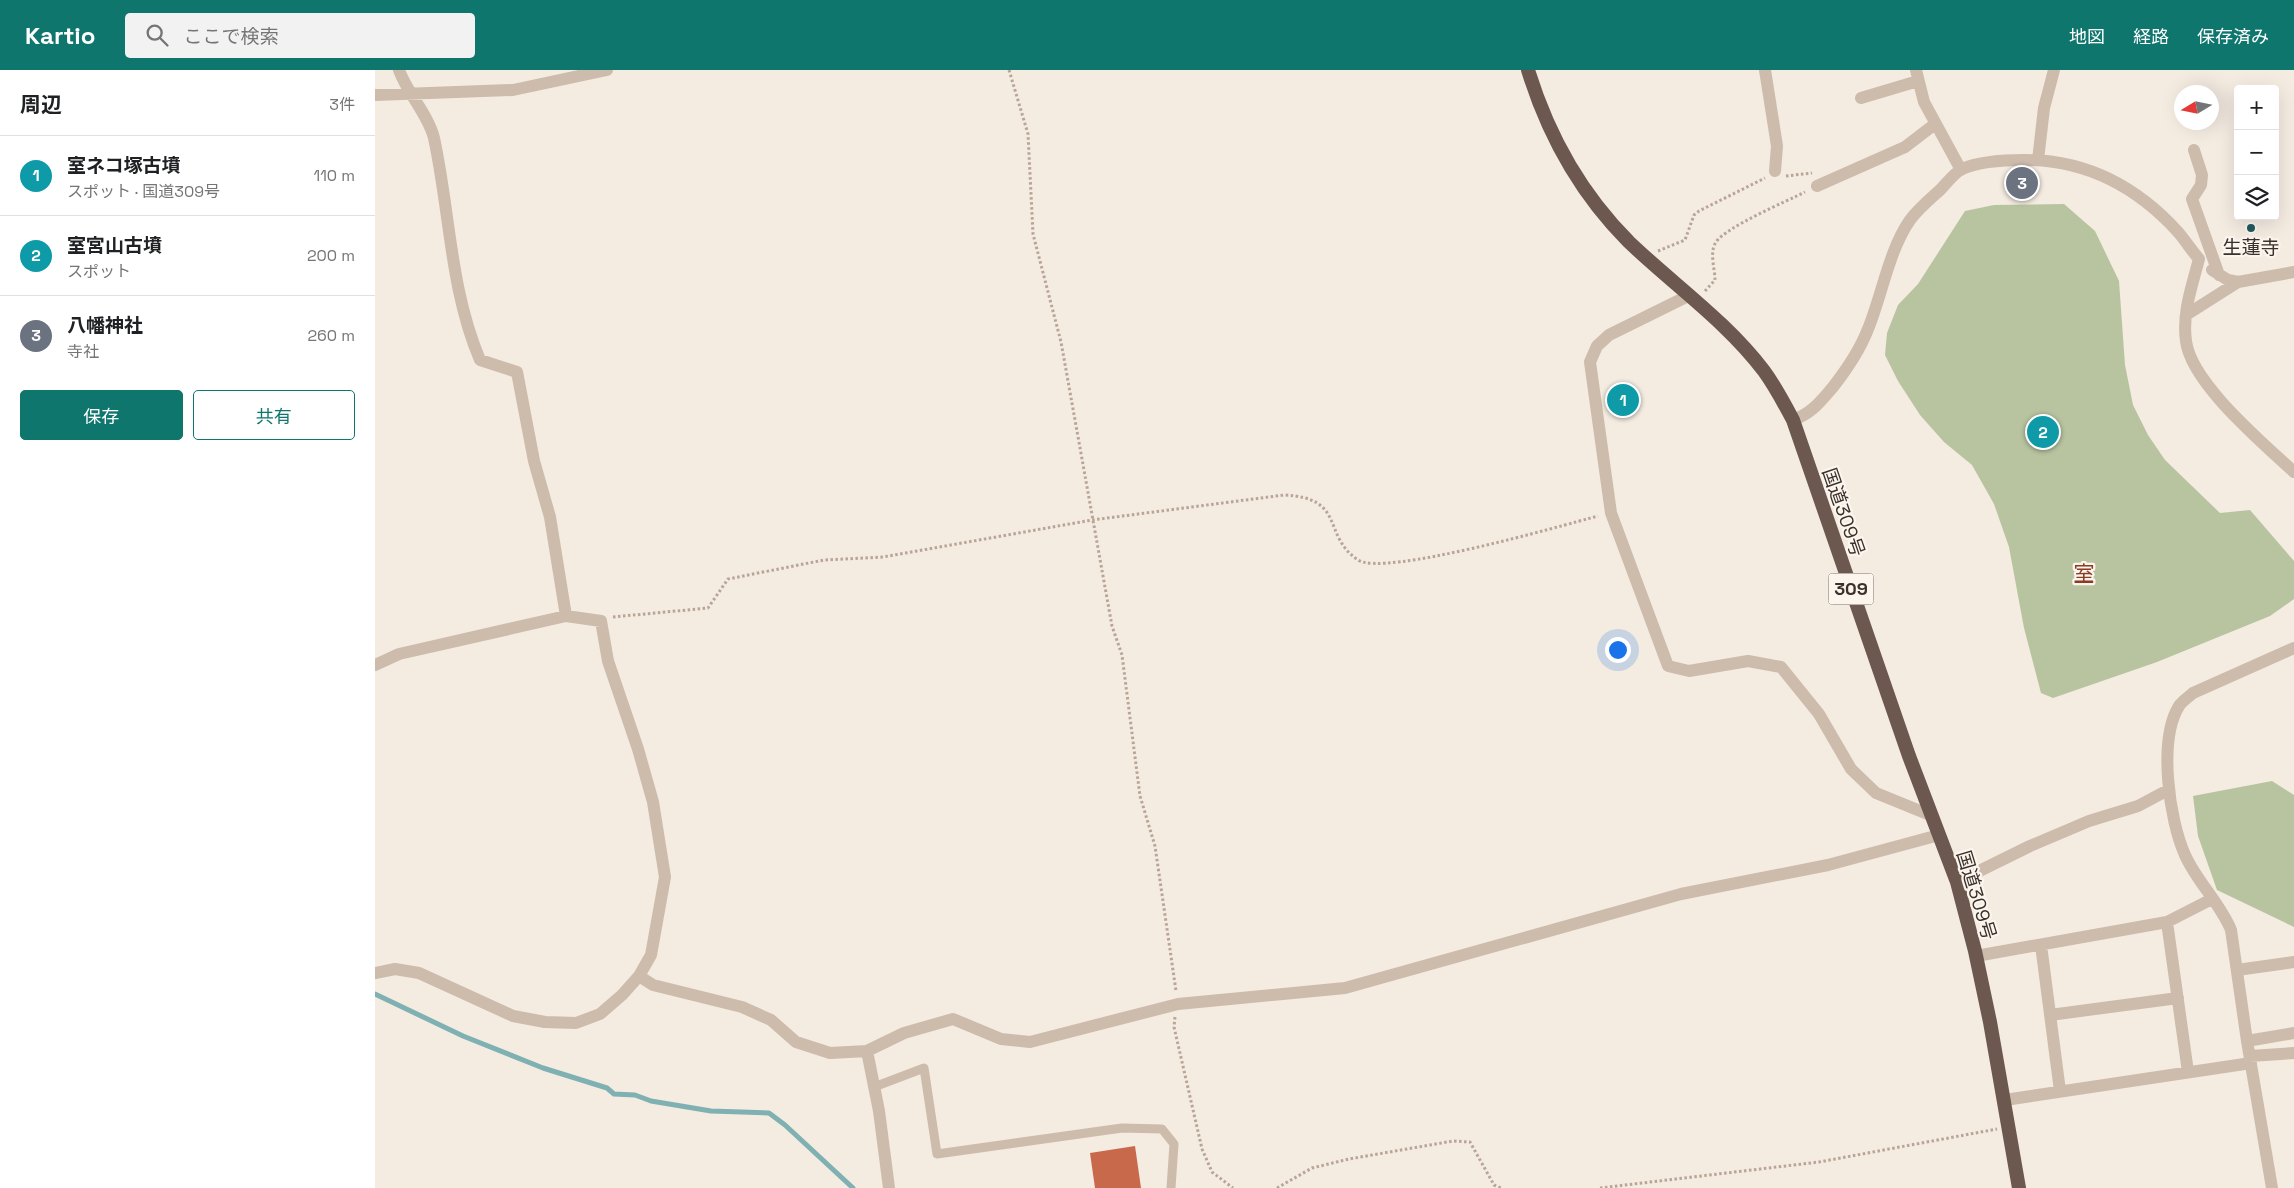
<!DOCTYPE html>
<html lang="ja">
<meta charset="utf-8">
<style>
body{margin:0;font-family:"Space Grotesk","Noto Sans JP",sans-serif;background:#f2f2f2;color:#202124}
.controls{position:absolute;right:15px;top:15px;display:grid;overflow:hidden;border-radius:5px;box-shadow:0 5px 20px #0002}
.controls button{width:45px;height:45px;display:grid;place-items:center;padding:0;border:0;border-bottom:1px solid #e0e0e0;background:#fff;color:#202124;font:25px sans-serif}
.compass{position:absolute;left:1799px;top:15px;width:45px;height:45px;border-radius:50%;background:#fff;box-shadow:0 5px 20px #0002;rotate:260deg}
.you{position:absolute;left:1242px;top:579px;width:18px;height:18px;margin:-12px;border:4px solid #fff;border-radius:50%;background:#1a73e8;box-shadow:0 0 0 8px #1a73e833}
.badge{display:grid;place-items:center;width:32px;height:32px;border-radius:50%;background:#0f766e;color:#fff;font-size:16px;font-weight:700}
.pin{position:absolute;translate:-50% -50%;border:2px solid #fff;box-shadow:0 1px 5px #0006}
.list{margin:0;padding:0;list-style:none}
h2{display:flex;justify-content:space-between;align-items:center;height:65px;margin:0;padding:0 20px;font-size:21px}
h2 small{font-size:16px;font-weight:400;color:#757577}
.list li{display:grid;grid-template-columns:32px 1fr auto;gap:15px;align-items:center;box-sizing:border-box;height:80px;padding:0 20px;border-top:1px solid #e0e0e0}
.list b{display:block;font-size:19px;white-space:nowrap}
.list p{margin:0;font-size:16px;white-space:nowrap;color:#757577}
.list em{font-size:16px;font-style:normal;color:#757577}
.actions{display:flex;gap:10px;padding:15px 20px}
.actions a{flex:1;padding:11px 0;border:1px solid #0f766e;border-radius:5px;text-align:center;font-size:18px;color:#0f766e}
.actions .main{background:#0f766e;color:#fff}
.icon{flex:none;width:28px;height:28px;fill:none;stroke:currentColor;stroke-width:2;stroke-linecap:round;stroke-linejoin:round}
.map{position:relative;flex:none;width:1919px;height:1118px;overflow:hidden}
header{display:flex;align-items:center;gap:30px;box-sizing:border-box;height:70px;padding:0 25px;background:#0f766e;color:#fff}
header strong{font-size:24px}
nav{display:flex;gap:28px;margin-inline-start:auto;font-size:18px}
.search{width:350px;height:45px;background:#f2f2f2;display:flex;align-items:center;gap:12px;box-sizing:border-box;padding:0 18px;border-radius:5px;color:#757577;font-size:19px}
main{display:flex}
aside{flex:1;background:#fff}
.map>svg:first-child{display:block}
.green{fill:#b8c4a0}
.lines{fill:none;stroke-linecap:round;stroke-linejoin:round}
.stream{stroke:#7fb0b2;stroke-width:5}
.building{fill:#c8694b}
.path{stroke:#b9a596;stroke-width:3;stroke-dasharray:2.5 2.5;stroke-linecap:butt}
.service{stroke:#cdbbac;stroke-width:9}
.minor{stroke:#cdbbac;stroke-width:12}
.trunk{stroke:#6c584f;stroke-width:14}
.poi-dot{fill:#1f5a5e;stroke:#fbf5ee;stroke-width:2}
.labels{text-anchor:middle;stroke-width:4.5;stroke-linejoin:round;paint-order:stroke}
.shield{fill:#fbf5ee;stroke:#756b66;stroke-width:1}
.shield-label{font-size:18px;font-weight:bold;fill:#3b302b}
.poi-label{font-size:19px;fill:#3b302b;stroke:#fbf5ee}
.street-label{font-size:19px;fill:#3b302b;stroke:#fbf5ee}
.quarter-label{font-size:21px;fill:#8c3b22;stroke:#fbf5ee}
</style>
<header>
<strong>Kartio</strong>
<div class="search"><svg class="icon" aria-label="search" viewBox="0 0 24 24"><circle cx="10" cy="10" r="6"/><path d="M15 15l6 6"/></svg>ここで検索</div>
<nav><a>地図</a><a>経路</a><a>保存済み</a></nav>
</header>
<main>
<aside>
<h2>周辺<small>3件</small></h2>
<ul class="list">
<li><span class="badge" style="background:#0f9aa8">1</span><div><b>室ネコ塚古墳</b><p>スポット · 国道309号</p></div><em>110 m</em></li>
<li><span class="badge" style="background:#0f9aa8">2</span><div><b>室宮山古墳</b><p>スポット</p></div><em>200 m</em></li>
<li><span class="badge" style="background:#6b7280">3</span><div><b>八幡神社</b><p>寺社</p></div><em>260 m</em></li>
</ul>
<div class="actions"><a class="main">保存</a><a>共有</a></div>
</aside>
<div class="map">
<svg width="1919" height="1118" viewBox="0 0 1919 1118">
<rect width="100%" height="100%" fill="#f4ebe1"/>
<path class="green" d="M1689,134L1720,161L1744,211L1750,295L1758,335L1773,365L1790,390L1845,443L1875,440L1919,491V529L1895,546L1782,592L1678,628L1666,623L1649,558L1634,477L1619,434L1597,395L1569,372L1545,345L1523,311L1510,285L1512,263L1523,235L1543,214L1590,141L1619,135Z
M1897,711L1919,725V857L1842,820L1823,766L1818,726Z"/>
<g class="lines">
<path class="stream" d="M0,924L88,966L168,998L232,1018L239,1024L260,1025L276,1031L336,1041L394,1043L410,1055L478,1118"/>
</g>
<path class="building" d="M760,1076L766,1118H720L715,1083Z"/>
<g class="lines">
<path class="path" d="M634,0L653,64L658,164L686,272L737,556L747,585L765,726L780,776L801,921
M1411,106L1437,103
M1283,181L1310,170L1319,145L1324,141L1390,108
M1330,221L1340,210C1340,199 1334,182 1341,172C1351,157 1412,131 1430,122
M238,547L333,538L353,509L449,490L508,487L717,450L909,425C972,428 946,465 983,490C1009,507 1185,456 1223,446
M800,947L799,957L827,1079L837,1102L858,1118
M902,1118L937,1098L974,1089L1078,1071L1095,1072L1119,1115L1126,1118
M1225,1118L1444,1092L1622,1059"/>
<path class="service" d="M499,1017L549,998L562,1084L747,1058L787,1059L799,1074L796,1118"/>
<path class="minor" d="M24,0C32,23 53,44 59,68C75,142 75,220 105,290L142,302L159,391L175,447L191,546
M1390,0L1402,76L1400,101
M1541,0L1549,32L1586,100
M0,25L138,20L232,0
M1486,28L1543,11
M1819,80L1827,105L1826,115L1817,129L1844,205
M1663,90L1669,38L1679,0
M1442,116L1530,77L1560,54
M1837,200L1853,210L1863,212L1919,202
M1315,225L1234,265L1222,276L1215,292L1236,443L1293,596L1314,601L1373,591L1406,597L1444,644L1476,699L1501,723L1555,745
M1811,245L1863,212
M1418,350C1437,343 1445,332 1458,317C1472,299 1485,280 1493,259C1507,225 1514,180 1535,150C1543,139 1555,129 1565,120C1571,114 1579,103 1587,99C1605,91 1631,90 1650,90C1711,90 1762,117 1803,162C1810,170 1816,180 1824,189C1817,216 1807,243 1811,271C1816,313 1888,373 1919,402
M0,595L24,584L191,546L226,551L233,591L263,679L278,732L290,807L276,885L264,906L247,925L225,944L201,953L170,952L138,946L44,903L20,899L0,903
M1582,812L1655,776L1714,751L1763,736L1793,720
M1792,852L1813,1002
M1666,875L1685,1021
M1601,886L1792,852L1837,829
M1862,900L1919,892
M264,906L278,915L367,937L396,950L421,972L455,983L492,981L529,963L578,949L626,969L655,972L803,934L970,918L1306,824L1453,795L1564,765
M1675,945L1803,928
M1872,971L1919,963
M492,981L504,1041L514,1118
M1875,986L1919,983
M1630,1030L1876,993
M1897,1118L1872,971L1856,860C1845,833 1822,812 1810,785C1794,749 1783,670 1804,636C1807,631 1814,627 1818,623L1919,578"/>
<path class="trunk" d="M1153,0C1173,65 1206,124 1254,172C1299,215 1351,251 1389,301C1400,316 1409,333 1418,350L1534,686L1582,812L1600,881L1615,952L1644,1118"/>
</g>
<circle class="poi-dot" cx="1876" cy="158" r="5"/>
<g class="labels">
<rect class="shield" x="1453.5" y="503.5" width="45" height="31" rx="4"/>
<g class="shield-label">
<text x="1476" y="525">309</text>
</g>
<g class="poi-label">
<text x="1876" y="184">生蓮寺</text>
</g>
<g class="street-label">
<text transform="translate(1469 442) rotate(71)" y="7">国道309号</text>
<text transform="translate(1602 825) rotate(73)" y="7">国道309号</text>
</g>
<g class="quarter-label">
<text x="1709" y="511">室</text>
</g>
</g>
</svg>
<div class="controls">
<button>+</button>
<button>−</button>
<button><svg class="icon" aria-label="layers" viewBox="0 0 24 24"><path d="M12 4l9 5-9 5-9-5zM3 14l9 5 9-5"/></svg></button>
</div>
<svg class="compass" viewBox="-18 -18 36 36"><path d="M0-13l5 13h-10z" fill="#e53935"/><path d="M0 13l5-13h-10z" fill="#757577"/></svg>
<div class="you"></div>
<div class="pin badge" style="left:1248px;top:330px;background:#0f9aa8">1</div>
<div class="pin badge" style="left:1668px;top:362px;background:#0f9aa8">2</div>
<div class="pin badge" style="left:1647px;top:113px;background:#6b7280">3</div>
</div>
</main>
